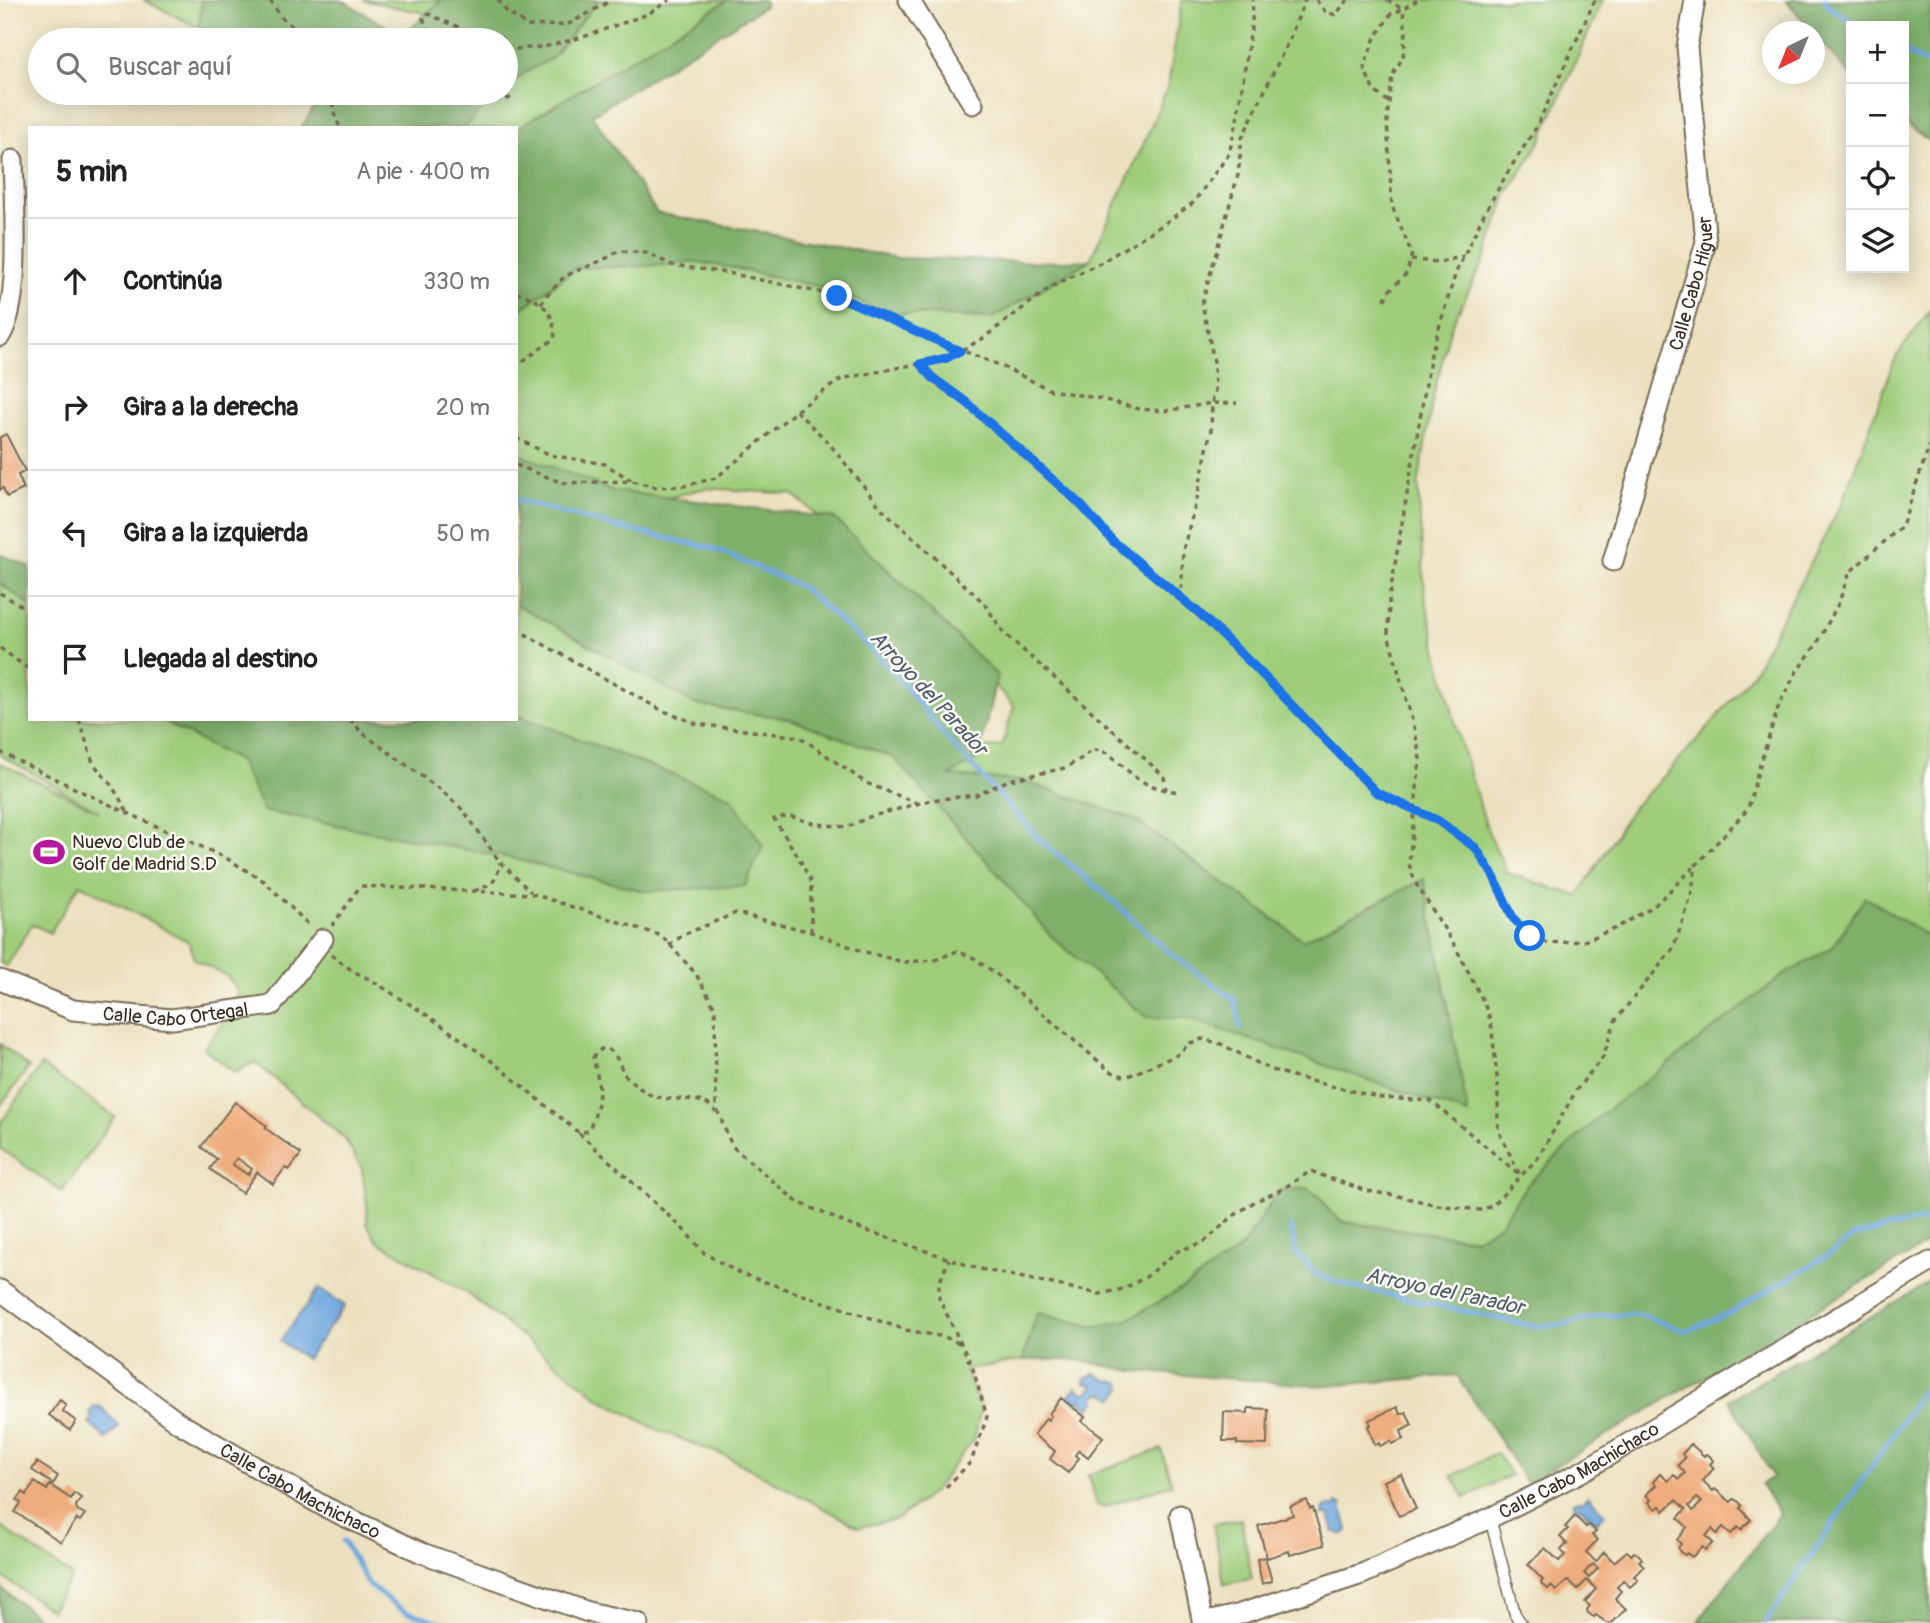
<!DOCTYPE html>
<html lang="es">
<meta charset="utf-8">
<style>
body{margin:0;font-family:Pangolin,sans-serif;background:#f2f2f2;color:#222}
.controls{position:absolute;right:21px;top:21px;display:grid;overflow:hidden;border-radius:0px;box-shadow:0 4px 18px #0003}
.controls button{width:63px;height:63px;display:grid;place-items:center;padding:0;border:0;border-bottom:2px solid #e0e0e0;background:#fff;color:#222;font:35px sans-serif}
.compass{position:absolute;left:1762px;top:21px;width:63px;height:63px;border-radius:50%;background:#fff;box-shadow:0 4px 18px #0003;rotate:223deg}
.stop{position:absolute;width:21px;height:21px;margin:-16px;border:5px solid #1a73e8;border-radius:50%;background:#fff}
.stop.end{background:#1a73e8;border-color:#fff;box-shadow:0 2px 7px #0008}
.list{margin:0;padding:0;list-style:none}
h2{display:flex;justify-content:space-between;align-items:center;height:91px;margin:0;padding:0 28px;font-size:30px}
h2 small{font-size:23px;font-weight:400;color:#767676}
.list li{display:grid;grid-template-columns:46px 1fr auto;gap:21px;align-items:center;box-sizing:border-box;height:126px;padding:0 28px;border-top:2px solid #e0e0e0}
.list b{display:block;font-size:26px;white-space:nowrap}
.list em{font-size:23px;font-style:normal;color:#767676}
.icon{flex:none;width:38px;height:38px;fill:none;stroke:currentColor;stroke-width:2;stroke-linecap:round;stroke-linejoin:round}
.map{position:relative;flex:none;width:1930px;height:1623px;overflow:hidden}
.search{position:absolute;background:#fff;box-shadow:0 4px 18px #0003;left:28px;top:28px;width:490px;height:77px;display:flex;align-items:center;gap:18px;box-sizing:border-box;padding:0 24px;border-radius:38px;color:#767676;font-size:26px}
.panel{position:absolute;background:#fff;box-shadow:0 4px 18px #0003;left:28px;top:126px;width:490px;height:595px;border-radius:0px}
.map>svg:first-child{display:block}
.green{fill:#9fcd7a;stroke:#6d7c4c;stroke-width:2}
.forest{fill:#7fb06a;stroke:#5d6d44;stroke-width:2}
.water{fill:#6ea7de;stroke:#54687e;stroke-width:2}
.lines{fill:none;stroke-linecap:round;stroke-linejoin:round}
.stream{stroke:#6ea7de;stroke-width:5}
.building{fill:#efad7d;fill-rule:evenodd}
.service-casing{stroke:#796a56;stroke-width:13}
.minor-casing{stroke:#796a56;stroke-width:23}
.path{stroke:#796a56;stroke-width:3.5;stroke-dasharray:5 5;stroke-linecap:butt}
.service{stroke:#fff;stroke-width:10}
.minor{stroke:#fff;stroke-width:19}
.route{stroke:#1a73e8;stroke-width:9}
.labels{text-anchor:middle;stroke-width:5;stroke-linejoin:round;paint-order:stroke}
.street-label{font-size:19px;fill:#3b2a1e;stroke:#fdfcf7}
.poi-label{font-size:19px;fill:#3b2a1e;stroke:#fdfcf7;text-anchor:start}
.water-label{font-size:21px;font-style:italic;fill:#4f5c6b;stroke:#fdfcf7}
</style>
<div class="map">
<svg width="1930" height="1623" viewBox="0 0 1930 1623">
<rect width="100%" height="100%" fill="#fdfcf7"/>
<filter id="ink" filterUnits="userSpaceOnUse"><feTurbulence type="fractalNoise" baseFrequency=".0143" numOctaves="2"/><feDisplacementMap in="SourceGraphic" scale="14" xChannelSelector="R" yChannelSelector="G"/><feConvolveMatrix kernelMatrix="1 2 1 2 8 2 1 2 1" color-interpolation-filters="sRGB"/></filter>
<filter id="wash" filterUnits="userSpaceOnUse"><feTurbulence type="fractalNoise" baseFrequency=".00686" numOctaves="4" result="noise"/><feDisplacementMap in="SourceGraphic" scale="28" xChannelSelector="R" yChannelSelector="G"/><feGaussianBlur stdDeviation="1.57" result="paint"/><feColorMatrix in="noise" values="0 0 0 0 0 0 0 0 0 0 0 0 0 0 0 0 0 1.4 0 .05"/><feComposite in="paint" operator="in"/></filter>
<g filter="url(#wash)">
<rect width="100%" height="100%" fill="#ece1bf"/>
<path class="green" d="M143,0H202L199,28Z
M363,0H441L428,14Z
M598,0H728L516,129L465,128C475,116 490,93 506,93V88L524,73L552,58Z
M1182,0H1603L1540,142L1506,196L1486,256L1451,326L1433,397L1418,486L1425,596L1437,649L1459,738L1488,831L1507,873L1578,896L1633,807L1659,782L1713,722L1753,673L1840,507L1896,357L1930,310V938L1865,897L1833,947L1784,975L1527,1185L1500,1224L1475,1239L1343,1222L1329,1211L1320,1197L1306,1188L1279,1191L1242,1247L1185,1287L1127,1320L1094,1327L1037,1313L1023,1360L965,1370L981,1407L975,1437L933,1492L898,1519L859,1527L728,1457L658,1430L602,1400L467,1293L377,1241L367,1224V1203L362,1169L345,1139L255,1062L234,1072L204,1048L237,1004V990L227,976L194,959L189,942L80,884L50,933L32,924L7,966L0,963V763L100,812L0,755V583L30,605V719H159L239,761L264,811L511,858L645,891L731,797L516,715V604L697,705L790,719L893,757L1002,746L1014,706L908,590L792,494L706,488L608,513L516,452V313L576,268L691,261L734,268L826,288L887,313L992,318L1090,260L1145,141L1168,86Z
M0,1044L29,1067L0,1106Z
M41,1065L115,1117L62,1192L0,1148V1124Z
M1161,1449L1172,1484L1103,1507L1097,1505L1088,1475Z
M1497,1453L1511,1475L1465,1498L1452,1476Z
M1241,1519L1252,1579L1224,1584L1213,1524Z
M0,1526L72,1576L51,1610L0,1575Z"/>
<path class="forest" d="M202,0H338L345,2L403,36L441,0H598L552,58L524,73L506,88V40H223L199,28Z
M728,0H764L766,5L592,115L657,213L897,258L1040,262L1090,260L992,318L887,313L826,288L734,268L691,261L672,265L576,268L516,313V129Z
M1786,0H1930V142L1904,122V26H1851V76Z
M323,93H500L485,105L465,128H301Z
M516,453L614,491L834,518L997,675L978,759L949,776L1024,781L1134,819L1303,940L1424,879L1468,1114L1187,1018L1146,1017L1051,936L987,861L893,757L790,719L697,705L516,604Z
M0,554L30,567V605L0,583Z
M516,715L731,797L763,846L745,886L645,891L511,858L264,811L239,761L159,719H516Z
M1865,897L1930,938V1242L1527,1483L1457,1375L1326,1386L1133,1371L1077,1360H1023L1037,1313L1094,1327L1127,1320L1185,1287L1242,1247L1279,1191L1306,1188L1320,1197L1329,1211L1343,1222L1475,1239L1500,1224L1527,1185L1600,1116L1784,975L1833,947Z
M1930,1282V1623H1697L1780,1514L1761,1484L1773,1477L1729,1400Z
M0,1587L44,1623H0Z"/>
<path class="water" d="M319,1288L345,1306L306,1359L280,1341Z
M1095,1373L1106,1380L1120,1382L1122,1388L1117,1396L1114,1398L1104,1393L1098,1394L1095,1398L1096,1401L1089,1409L1082,1403V1400L1076,1402L1069,1396L1076,1387L1083,1393L1089,1392L1094,1385L1085,1383L1086,1379Z
M94,1406L101,1407L119,1426L106,1439L89,1423L92,1420L90,1412Z
M1588,1496L1605,1514L1596,1523L1581,1507H1574V1501H1583Z
M1338,1503L1342,1505V1511C1346,1517 1345,1523 1348,1529L1347,1532L1341,1535L1334,1532L1329,1515H1323L1324,1507L1335,1506Z"/>
<g class="lines">
<path class="stream" d="M1825,0L1830,7L1857,26
M1904,50L1930,66
M516,500L620,528L712,548L802,587L872,650L903,683L942,733L1041,841L1103,892L1170,953L1235,1000L1241,1028
M1290,1226L1296,1252L1317,1275L1349,1286L1532,1326L1560,1325L1600,1316L1638,1314L1686,1331L1730,1313L1833,1252L1854,1236L1921,1220L1930,1228
M343,1541L369,1585L404,1611L445,1623
M1765,1623L1930,1380"/>
</g>
<g id="blocks">
<path class="building" d="M6,434L25,471L18,475L24,489L7,497L3,488L0,490V437Z
M235,1102L267,1126L265,1128L301,1154L289,1170L285,1168L273,1184L257,1172L242,1193L210,1169L217,1159L201,1147ZM237,1158L252,1169L248,1175L232,1164Z
M1061,1398L1085,1417L1082,1421L1103,1437L1088,1457L1079,1450L1075,1455L1079,1458L1068,1473L1050,1459L1055,1451L1034,1435L1046,1418L1048,1420L1051,1416L1049,1414Z
M60,1400L66,1405L62,1411L76,1421L70,1430L49,1415Z
M1397,1407L1400,1414L1406,1412L1412,1425L1401,1431L1404,1439L1392,1444L1391,1441L1380,1446L1379,1443L1375,1445L1368,1426L1371,1425L1369,1420Z
M1248,1408L1268,1409L1267,1445L1237,1444V1441H1223L1224,1412L1248,1413Z
M1691,1444L1704,1456L1706,1454L1710,1456L1713,1461L1710,1464L1714,1468L1703,1481L1713,1491L1715,1489L1731,1502L1734,1499L1739,1502L1742,1506L1740,1508L1751,1520L1741,1530L1738,1527L1731,1534L1723,1527L1717,1534L1712,1529L1706,1536L1713,1543L1705,1550L1702,1547L1692,1557L1687,1553L1685,1555L1680,1552L1678,1548L1681,1544L1677,1540L1687,1527L1678,1518L1686,1509L1676,1500L1664,1511L1660,1506L1656,1509L1651,1505L1649,1502L1651,1500L1646,1495L1656,1485L1653,1482L1660,1474L1668,1481L1674,1475L1679,1479L1685,1473L1678,1465L1685,1458L1682,1454ZM1697,1498L1702,1502L1693,1511L1689,1506Z
M37,1462L58,1476L53,1484L32,1470Z
M1401,1474L1416,1509L1399,1516L1384,1481Z
M35,1482L47,1490L50,1485L71,1499L74,1493L81,1498L76,1506L77,1510L85,1514L80,1521L77,1519L61,1542L15,1512L21,1503L17,1500L23,1492L26,1495Z
M1307,1500L1310,1509L1313,1508L1324,1545L1290,1555L1289,1551L1267,1558L1258,1526L1293,1515L1290,1506Z
M1575,1516L1586,1527L1588,1525L1591,1526L1596,1532L1592,1535L1597,1540L1586,1552L1596,1562L1604,1552L1614,1562L1627,1551L1631,1555L1634,1552L1639,1555L1642,1559L1639,1561L1644,1566L1634,1576L1638,1580L1630,1587L1623,1580L1617,1587L1621,1591L1615,1598L1626,1609L1612,1623H1607L1596,1615L1594,1617L1588,1613L1587,1610L1590,1606L1585,1602L1596,1589L1587,1580L1578,1589L1568,1580L1556,1591L1551,1586L1548,1589L1542,1585L1541,1582L1543,1580L1528,1565L1545,1548L1559,1561L1565,1555L1561,1550L1567,1544L1560,1537L1568,1529L1565,1527ZM1593,1564L1598,1568L1589,1578L1584,1573Z
M1265,1557L1272,1581L1262,1584L1257,1559Z"/>
</g>
</g>
<g filter="url(#ink)">
<use href="#blocks" fill-opacity="0" stroke="#796a56" stroke-width="2"/>
<g class="lines">
<defs>
<path id="service" d="M1490,1518L1515,1614L1521,1623"/>
<g id="minor">
<path d="M909,0L973,104"/>
<path d="M0,336C22,302 14,203 13,160"/>
<path id="s1" d="M1613,561L1706,242L1687,47L1695,0"/>
<path id="s2" d="M0,980L73,1010L172,1019L272,1005L323,939"/>
<path id="s3" d="M0,1290L179,1423L325,1507L422,1553L588,1612L638,1623"/>
<path d="M1180,1515L1203,1623"/>
<path id="s4" d="M1202,1623L1237,1615L1362,1574L1490,1518L1581,1472L1930,1262"/>
</g>
</defs>
<use href="#service" class="service-casing"/>
<use href="#minor" class="minor-casing"/>
<path class="path" d="M270,0L281,17L302,35L301,40
M498,0L507,12L528,26L567,25L605,4L608,0
M1316,0L1325,11L1335,15L1348,0
M1387,0L1403,9L1391,14L1374,40L1364,67L1373,90L1390,103
M448,40L427,28L423,18L428,14L489,40
M506,46L516,49L544,47L583,37L648,14L670,0
M332,93L334,96L333,110L340,128
M488,93C496,101 506,102 515,95
M1411,260L1441,262L1464,256
M516,293C531,295 548,306 552,320C554,325 554,332 555,338L516,366
M1385,300L1387,293L1407,273L1412,254L1392,206L1387,119L1392,76L1403,57L1406,32L1403,9L1417,0
M541,304L547,295L565,276L603,260L619,251L646,253L672,265L728,273L837,296L913,331L999,365L1051,390L1102,399L1139,409L1165,411L1212,403H1237
M920,364L933,378L966,402L1079,503L1113,541L1197,612L1255,667L1376,792L1437,820L1476,848L1494,877L1513,918L1530,936L1547,943L1584,941L1614,929L1654,906L1695,866
M796,411L828,442L881,508L984,603L1004,633L1164,776L1166,790
M516,438L550,455L605,464L631,480
M516,465L563,483L632,481L656,487L684,486L716,478L796,411L841,379L947,358L982,339L1051,287L1100,263L1164,224L1193,203L1229,154L1237,120L1252,22L1253,0
M0,593L30,611
M1181,599L1183,550L1197,498L1211,430L1212,403L1215,390L1214,362L1202,303L1238,175L1242,138L1289,40L1305,0
M516,629L661,710L697,724L800,737L866,783L917,803
M0,648L30,670
M79,719L93,763L112,786L127,811
M350,719L361,732L442,791L464,811L500,862L531,892
M0,752L93,797L226,858L264,881L310,926
M474,891C493,883 497,883 500,862
M332,926L360,886L533,894L662,936L696,974L715,1008L716,1107L732,1146L796,1201L850,1225L976,1268L1100,1294L1123,1289L1146,1277L1178,1251L1204,1242L1232,1217L1254,1202L1279,1191L1311,1171L1328,1178L1368,1191L1398,1196L1437,1205L1480,1210L1492,1206L1538,1158L1577,1089L1603,1057L1615,1021L1673,949L1691,897L1696,865L1748,809L1758,771L1779,705L1797,671L1817,644L1838,604L1850,572L1902,526L1930,444
M811,932V882L799,858L774,819L789,816L816,824L848,827L869,817L931,800L976,795L1009,780L1065,768L1084,757L1092,749L1108,753L1136,778L1149,785L1166,790L1180,792
M669,945L685,934L736,913L811,932L862,951L903,962L935,960L957,951L974,958L995,973L1110,1071L1126,1077L1177,1055L1190,1043L1202,1039L1221,1044L1269,1069L1306,1080L1382,1098L1431,1101L1520,1175L1498,1130V1085L1491,1022L1484,1003L1455,946L1415,882L1409,864L1420,759L1415,731L1388,634L1389,599L1431,354L1456,272L1484,214L1509,170L1536,128L1595,0
M331,955L353,971L371,980L427,1015L493,1062L579,1133L588,1131C602,1103 601,1087 593,1058L595,1054L603,1048C621,1052 618,1071 630,1080C636,1085 645,1093 653,1096C669,1101 687,1097 703,1102C708,1103 712,1108 716,1112
M579,1133L683,1229L704,1253L739,1273L906,1330L945,1337L961,1344
M946,1487L971,1462L987,1417L973,1369L939,1298V1284L949,1259"/>
<use href="#service" class="service"/>
<use href="#minor" class="minor"/>
</g>
</g>
<g class="lines" filter="url(#ink)">
<path class="route" d="M837,296L960,351L947,358L920,364L933,378L966,402L1079,503L1113,541L1198,612L1255,667L1376,792L1437,820L1476,848L1494,877L1513,918L1530,936"/>
</g>
<defs>
<symbol id="stadium-bare" viewBox="-9 -9 18 18"><path d="M0-5a6.5 5 0 1 0 0 10a6.5 5 0 1 0 0-10ZM-3.5-1.8h7v3.6h-7Z" fill="#b5179e" stroke="#fdfcf7" stroke-width="2.5" paint-order="stroke"/></symbol>
</defs>
<g fill-rule="evenodd">
<use href="#stadium-bare" x="27" y="830" width="44" height="44"/>
</g>
<g class="labels">
<g class="street-label">
<text dy="7" stroke="none"><textPath href="#s1" startOffset="289">Calle Cabo Higuer</textPath></text>
<text dy="7" stroke="none"><textPath href="#s2" startOffset="182">Calle Cabo Ortegal</textPath></text>
<text dy="7" stroke="none"><textPath href="#s4" startOffset="408">Calle Cabo Machichaco</textPath></text>
<text dy="7" stroke="none"><textPath href="#s3" startOffset="362">Calle Cabo Machichaco</textPath></text>
</g>
<g class="poi-label">
<text x="72" y="848">Nuevo Club de<tspan x="72" dy="22">Golf de Madrid S.D</tspan></text>
</g>
<g class="water-label">
<text transform="translate(929 693) rotate(47)" y="7">Arroyo del Parador</text>
<text transform="translate(1445 1291) rotate(12)" y="7">Arroyo del Parador</text>
</g>
</g>
</svg>
<div class="controls">
<button>+</button>
<button>−</button>
<button><svg class="icon" aria-label="locate" viewBox="0 0 24 24"><circle cx="12" cy="12" r="6"/><path d="M12 2v4M12 18v4M2 12h4M18 12h4"/></svg></button>
<button><svg class="icon" aria-label="layers" viewBox="0 0 24 24"><path d="M12 4l9 5-9 5-9-5zM3 14l9 5 9-5"/></svg></button>
</div>
<svg class="compass" viewBox="-18 -18 36 36"><path d="M0-13l5 13h-10z" fill="#e53935"/><path d="M0 13l5-13h-10z" fill="#767676"/></svg>
<div class="stop" style="left:1530px;top:936px"></div>
<div class="stop end" style="left:837px;top:296px"></div>
<div class="search"><svg class="icon" aria-label="search" viewBox="0 0 24 24"><circle cx="10" cy="10" r="6"/><path d="M15 15l6 6"/></svg>Buscar aquí</div>
<section class="panel">
<h2>5 min<small>A pie · 400 m</small></h2>
<ul class="list">
<li><svg class="icon" aria-label="ahead" viewBox="0 0 24 24"><path d="M12 20V5M6 11l6-6 6 6"/></svg><div><b>Continúa</b></div><em>330 m</em></li>
<li><svg class="icon" aria-label="right" viewBox="0 0 24 24"><path d="M7 20v-9h11M14 6l5 5-5 5"/></svg><div><b>Gira a la derecha</b></div><em>20 m</em></li>
<li><svg class="icon" aria-label="left" viewBox="0 0 24 24"><path d="M17 20v-9H6M10 6l-5 5 5 5"/></svg><div><b>Gira a la izquierda</b></div><em>50 m</em></li>
<li><svg class="icon" aria-label="arrive" viewBox="0 0 24 24"><path d="M6 21V4h12l-3 4 3 4H6"/></svg><div><b>Llegada al destino</b></div></li>
</ul>
</section>
</div>
